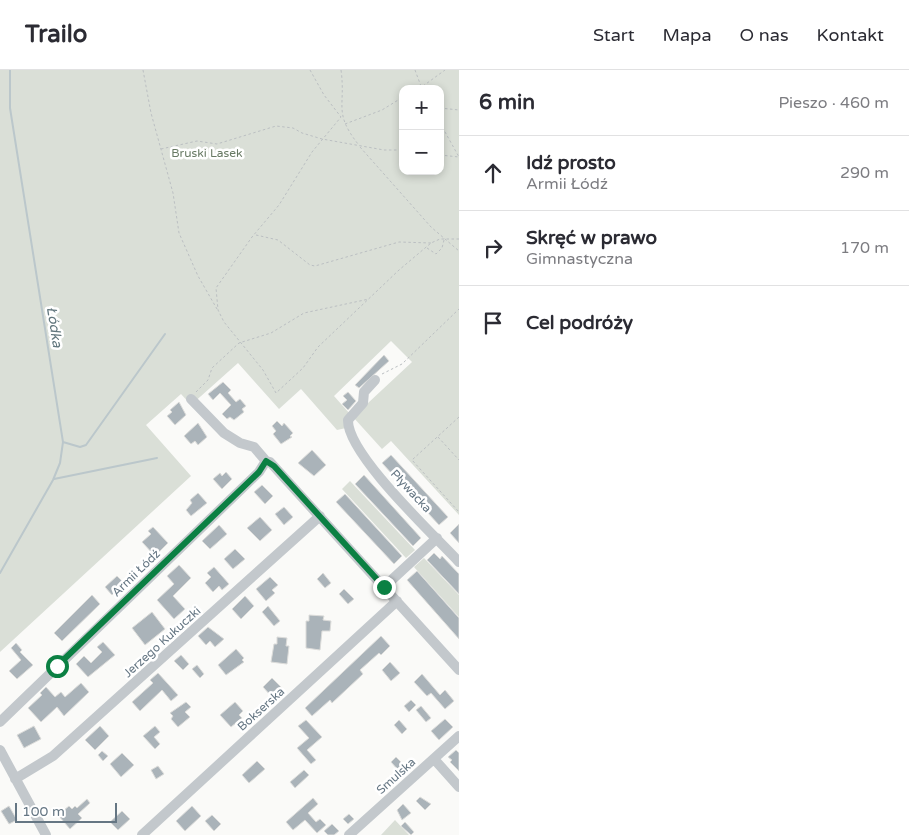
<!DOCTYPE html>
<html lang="pl">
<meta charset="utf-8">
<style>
body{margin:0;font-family:"Varela Round",sans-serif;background:#f7f7f7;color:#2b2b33}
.controls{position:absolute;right:15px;top:15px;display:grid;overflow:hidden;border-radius:10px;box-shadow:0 2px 8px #0003}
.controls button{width:45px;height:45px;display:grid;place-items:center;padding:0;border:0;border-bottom:1px solid #e1e1e2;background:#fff;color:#2b2b33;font:25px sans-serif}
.scale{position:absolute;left:15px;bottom:12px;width:102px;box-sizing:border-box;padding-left:5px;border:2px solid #657683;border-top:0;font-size:14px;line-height:18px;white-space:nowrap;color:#657683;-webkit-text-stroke:4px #fff;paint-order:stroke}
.stop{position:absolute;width:15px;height:15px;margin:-11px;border:4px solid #0b8043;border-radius:50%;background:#fff}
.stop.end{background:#0b8043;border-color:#fff;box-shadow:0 1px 5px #0008}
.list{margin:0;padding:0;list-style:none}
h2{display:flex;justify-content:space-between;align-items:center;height:65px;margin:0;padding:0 20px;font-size:21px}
h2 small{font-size:16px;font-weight:400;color:#7c7c81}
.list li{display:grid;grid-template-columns:32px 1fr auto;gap:15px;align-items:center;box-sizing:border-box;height:75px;padding:0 20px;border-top:1px solid #e1e1e2}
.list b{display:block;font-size:19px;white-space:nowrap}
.list p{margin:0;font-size:16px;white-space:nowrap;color:#7c7c81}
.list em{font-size:16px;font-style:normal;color:#7c7c81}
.icon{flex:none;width:28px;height:28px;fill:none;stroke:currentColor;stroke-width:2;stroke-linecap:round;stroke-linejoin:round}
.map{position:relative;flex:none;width:459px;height:765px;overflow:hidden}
header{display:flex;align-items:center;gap:30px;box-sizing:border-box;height:70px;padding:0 25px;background:#fff;border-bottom:1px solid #e1e1e2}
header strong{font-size:24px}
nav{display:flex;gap:28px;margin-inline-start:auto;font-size:18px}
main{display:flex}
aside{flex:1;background:#fff}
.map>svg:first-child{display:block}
.green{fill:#dadfd7;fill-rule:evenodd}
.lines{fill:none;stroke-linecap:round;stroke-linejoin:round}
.stream{stroke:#bbc7cb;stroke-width:2}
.building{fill:#aab3b9;stroke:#dcdcda}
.path{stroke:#bbbfc2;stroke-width:1;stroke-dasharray:2.5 2.5;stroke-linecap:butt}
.minor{stroke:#c3c8cc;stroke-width:10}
.route{stroke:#0b8043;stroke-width:6}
.labels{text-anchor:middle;stroke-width:5;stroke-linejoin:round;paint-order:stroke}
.park-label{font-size:12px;fill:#687a64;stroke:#fff}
.street-label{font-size:12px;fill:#657683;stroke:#fff}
.water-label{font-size:14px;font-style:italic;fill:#60757c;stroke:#fff}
</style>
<header>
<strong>Trailo</strong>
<nav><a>Start</a><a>Mapa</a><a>O nas</a><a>Kontakt</a></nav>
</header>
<main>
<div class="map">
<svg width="459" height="765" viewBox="0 0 459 765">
<rect width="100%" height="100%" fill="#fafaf8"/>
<path class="green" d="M0,0H459V445L391,371L382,379L353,347L412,292L391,271L334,326L350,344L346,358L337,360L301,319L279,339L238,293L191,335L181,324L146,355L191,406L0,582ZM403,19H440V101H403Z
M350,411L415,480L406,488L342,419Z
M424,488L459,525V547L414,497Z
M395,750L409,765H381Z"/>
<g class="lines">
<path class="stream" d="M63,372L80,377L86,375L165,264
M54,409L157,388
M0,503L53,410L60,393L63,372L10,38V0"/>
</g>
<path class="building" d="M384,285L389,291L359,318L355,315Z
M223,312L231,320L228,323L236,332L240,329L246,336L242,339L244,342L234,350L230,347L227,349L222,344L231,335L220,323L213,330L208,324Z
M348,322L356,331L348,340L342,334L347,330L343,326Z
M179,332L186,345L175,355L167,346L172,342L170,340Z
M277,351L282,356L284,353L293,363L290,366L292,367L281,374L273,364L276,361L272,356Z
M198,353L207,367L198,375L195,371L191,374L184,366Z
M312,380L326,395L314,406L298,393Z
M391,385L448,447L439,455L382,393Z
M226,402L232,409L222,419L213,409L220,403L222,406Z
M364,405L421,468L413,476L355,414Z
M262,415L273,426L265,434L254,422Z
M198,423L207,433L191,446L186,440L192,433L190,430Z
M345,424L402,486L394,494L336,432Z
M284,437L293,447L284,455L275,444Z
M260,447L272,460L260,471L247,458Z
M459,454V473L450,463Z
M219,455L227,464L210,479L202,471Z
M153,457L168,473L155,486L142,472L151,464L148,461Z
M235,479L245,489L233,499L224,489Z
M434,483L440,489L442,486L459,504V524L427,490Z
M179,495L191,508L173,526L185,539L174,549L157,530L174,514L167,506Z
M214,497L229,514L222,520L219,516L213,522L205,513L211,507L207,503Z
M417,501L459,548V569L407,510Z
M323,503L331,513L325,518L317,509Z
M117,506L124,513L112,525L105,517Z
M270,507L278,515L272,520L275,523L266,531L256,519Z
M344,519L354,529L348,534L339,524Z
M92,525L100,534L62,571L54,563Z
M245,526L254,536L241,549L232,539Z
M268,536L280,551L274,556L262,542Z
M152,542L165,559L145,575L132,558Z
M309,545L324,546L323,550L331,551L330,561H322L320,580L306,578V551H309Z
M208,557L224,569L215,577L210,571L206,575L198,566Z
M381,566L390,576L381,585L379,583L360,600L363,604L332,633L330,630L312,646L305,638Z
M277,567L287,568L286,576H289L287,594L271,592L274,574H277Z
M103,572L115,585L88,607L76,594L84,586L91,593L102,582L97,577Z
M16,573L22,580L20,582L33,595L17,609L9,601L21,590L11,578Z
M236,579L244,588L242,590L244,592L226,605L218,595Z
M181,585L189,594L183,600L174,591Z
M390,592L400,603L391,611L382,600Z
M197,595L204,604L200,608L192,599Z
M158,603L178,625L171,631L162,620L140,641L132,632L153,613L150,610Z
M422,604L440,625L445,620L454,631L445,639L431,623L427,626L414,612Z
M272,608L282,618L272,627L263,617Z
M81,613L89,622L64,646L57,637L41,652L28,638L42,625L40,623L46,617L55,627L61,622L65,627Z
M411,630L416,635L409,642L404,636Z
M186,632L191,637L185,642L190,647L178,657L171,649L173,646L170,643Z
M235,632L243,641L239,645L242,648L231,657L220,645Z
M421,636L431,648L426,652L416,640Z
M445,649L453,657L439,670L431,661Z
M306,650L322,667L307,680L316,690L311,694L297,678L309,668L298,656Z
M399,650L407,659L402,664L394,655Z
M34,656L41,669L24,678L17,665Z
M100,656L109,666L95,680L85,670Z
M155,656L160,662L154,667L160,674L155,679L143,666Z
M456,680L459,683V701L450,692L452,690L448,687Z
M102,681L108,686L103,691L98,685Z
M122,683L134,695L121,707L110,694Z
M396,687L405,696L399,701L391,692Z
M257,691L265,699L249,713L242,705Z
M158,696L164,704L156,709L151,700Z
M304,700L309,705L295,718L290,712Z
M420,727L431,734L425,740L416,731Z
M313,728L318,734L308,743L316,752L320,749L326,755L317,763L305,750L293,760L286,752Z
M87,729L90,733L78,744L82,748L70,759L58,745L69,736L72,739L75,736L77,738Z
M403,734L411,743L402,750L397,740Z
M9,736L17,750L9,754L1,741Z
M192,736L201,746L185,761L176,751Z
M122,741L130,749L118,760L110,752Z
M349,744L354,749L348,754L343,749Z
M212,745L221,754L214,761L205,751Z
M405,752L414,762L411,765L401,756Z
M332,754L339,761L334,765H328L324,761Z"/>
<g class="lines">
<path class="path" d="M143,0L151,43L173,123L179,163L198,206L217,239
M310,0L324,25L341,47L312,82L279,135L252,167L216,218L218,240L224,252L263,300L276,323L303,298L318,277L399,200L431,173L440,169H459
M341,0C346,36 333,42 358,74
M415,0L422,19
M419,19L445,0
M440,38L459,40
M440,53L459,87
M345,54L382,40L403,27
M360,77L431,157L459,181
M161,79L197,71L217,74L276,56L293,58L302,63L322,69L384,80H403
M440,85L459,87
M256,165L278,170L310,195L315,196L399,172L431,173
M427,178L436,184L442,178L444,170
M382,304L402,294L459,239
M196,322L208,310L212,298L239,273L271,263L304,243L369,229
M459,347L412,390L459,442
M438,367L459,390"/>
<path class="minor" d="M375,310L364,322L363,333L348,350C347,384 434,465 459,492
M191,329L224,363L240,373L254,377L266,391L270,392L459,600
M384,517L437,468
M0,652L259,402L266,391
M0,680L46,765
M434,689L459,717
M15,709L53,686L320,446
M142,765L397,531
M349,765L459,666"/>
</g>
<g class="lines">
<path class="route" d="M57,596L259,402L266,391L274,396L384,517"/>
</g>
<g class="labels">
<g class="park-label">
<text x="207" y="87">Bruski Lasek</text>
</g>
<g class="street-label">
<text transform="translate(411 421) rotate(47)" y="4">Pływacka</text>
<text transform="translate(136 503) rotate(-44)" y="4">Armii Łódź</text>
<text transform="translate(162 572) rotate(-42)" y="4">Jerzego Kukuczki</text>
<text transform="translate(261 639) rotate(-42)" y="4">Bokserska</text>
<text transform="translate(396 706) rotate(-42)" y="4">Smulska</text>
</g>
<g class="water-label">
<text transform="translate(55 257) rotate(81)" y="5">Łódka</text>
</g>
</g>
</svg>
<div class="controls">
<button>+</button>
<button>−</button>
</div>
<div class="scale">100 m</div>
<div class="stop" style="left:57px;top:596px"></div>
<div class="stop end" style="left:384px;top:517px"></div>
</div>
<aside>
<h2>6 min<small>Pieszo · 460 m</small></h2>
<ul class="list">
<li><svg class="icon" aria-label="ahead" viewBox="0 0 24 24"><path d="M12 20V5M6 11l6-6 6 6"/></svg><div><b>Idź prosto</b><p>Armii Łódź</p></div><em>290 m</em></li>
<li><svg class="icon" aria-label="right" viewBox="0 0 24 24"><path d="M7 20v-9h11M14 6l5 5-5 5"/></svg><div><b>Skręć w prawo</b><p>Gimnastyczna</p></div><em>170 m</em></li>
<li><svg class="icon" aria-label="arrive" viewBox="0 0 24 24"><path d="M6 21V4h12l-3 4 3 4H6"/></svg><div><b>Cel podróży</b></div></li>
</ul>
</aside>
</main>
